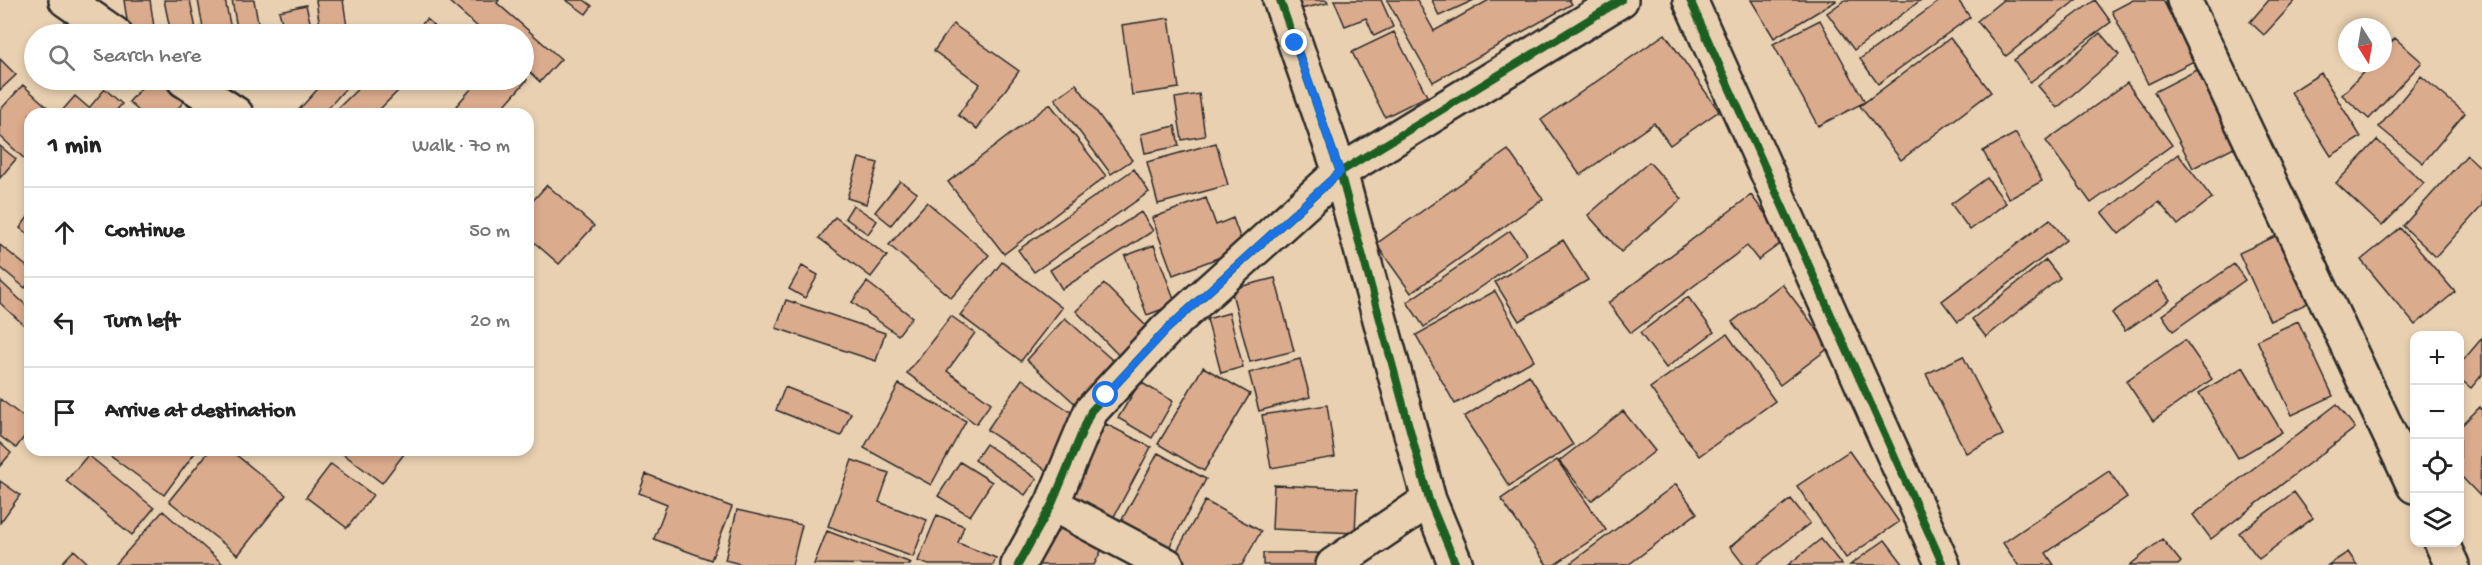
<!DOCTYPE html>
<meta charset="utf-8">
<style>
body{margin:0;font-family:"Gochi Hand",sans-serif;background:#f2f2f2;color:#222}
.controls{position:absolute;right:18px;bottom:18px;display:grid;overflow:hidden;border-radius:12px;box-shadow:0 3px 9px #0003}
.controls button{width:54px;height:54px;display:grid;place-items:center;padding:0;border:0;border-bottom:2px solid #e0e0e0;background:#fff;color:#222;font:30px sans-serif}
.compass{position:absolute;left:2338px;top:18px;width:54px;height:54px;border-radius:50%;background:#fff;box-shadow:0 3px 9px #0003;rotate:169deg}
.stop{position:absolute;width:18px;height:18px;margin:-14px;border:4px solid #1a73e8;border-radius:50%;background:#fff}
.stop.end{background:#1a73e8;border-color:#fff;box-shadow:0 2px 6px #0008}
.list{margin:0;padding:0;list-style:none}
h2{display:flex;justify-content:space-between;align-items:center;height:78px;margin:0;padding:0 24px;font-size:26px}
h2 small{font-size:20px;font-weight:400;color:#767676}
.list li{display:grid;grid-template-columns:39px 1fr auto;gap:18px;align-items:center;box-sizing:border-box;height:90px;padding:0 24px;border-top:2px solid #e0e0e0}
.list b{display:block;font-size:22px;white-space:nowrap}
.list em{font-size:20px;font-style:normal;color:#767676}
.icon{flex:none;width:33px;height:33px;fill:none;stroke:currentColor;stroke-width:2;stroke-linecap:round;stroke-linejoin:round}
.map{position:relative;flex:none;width:2482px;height:565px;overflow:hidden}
.search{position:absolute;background:#fff;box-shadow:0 3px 9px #0003;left:24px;top:24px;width:510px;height:66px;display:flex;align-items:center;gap:15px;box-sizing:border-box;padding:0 21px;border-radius:33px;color:#767676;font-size:22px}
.panel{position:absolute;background:#fff;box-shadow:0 3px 9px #0003;left:24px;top:108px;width:510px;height:348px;border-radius:18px}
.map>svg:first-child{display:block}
.building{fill:#dbab8d;stroke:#2b2b2b;stroke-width:1.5}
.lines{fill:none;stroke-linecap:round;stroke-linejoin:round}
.minor-casing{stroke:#2b2b2b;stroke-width:38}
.minor{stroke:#e9d0b1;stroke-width:33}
.cycleway-casing{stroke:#e9d0b1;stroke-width:11}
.cycleway{stroke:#1b5e20;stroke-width:8}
.route{stroke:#1a73e8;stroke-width:8}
</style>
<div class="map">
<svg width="2482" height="565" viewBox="0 0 2482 565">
<rect width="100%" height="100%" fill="#e9d0b1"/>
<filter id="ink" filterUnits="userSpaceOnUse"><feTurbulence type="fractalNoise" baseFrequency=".0167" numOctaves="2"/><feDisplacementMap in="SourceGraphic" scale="12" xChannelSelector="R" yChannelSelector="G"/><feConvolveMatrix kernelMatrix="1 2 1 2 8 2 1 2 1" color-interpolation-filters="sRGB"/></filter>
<g filter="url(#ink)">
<path class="building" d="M124,0H150L155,34H129Z
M164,0H190L197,34H171Z
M198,0H225L232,34H204Z
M232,0H254L260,34H238Z
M316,0H343L348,34H321Z
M447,0H499L497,3L561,59L540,82L524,67V34H486Z
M566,0H584L592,6L586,14Z
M1283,0H1327L1328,3L1286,12Z
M1334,0H1381L1393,27L1374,36L1366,18L1345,26Z
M1387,0H1417L1434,31L1489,0H1569L1572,4L1433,82Z
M1432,0H1474L1439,16Z
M1751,0H1836V1L1774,38Z
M1845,0H1921L1854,50L1827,13Z
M1941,0H1958L1970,17L1878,84L1860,59Z
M2003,0H2076L2006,56L1977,21Z
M2095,0L2111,22L2030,82L2014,60Z
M2133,0H2163L2194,61L2148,84L2112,11Z
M2269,0H2296L2264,35L2250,22Z
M306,5L313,34H285L279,11Z
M1169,18L1179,88L1132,95L1122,25Z
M427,19L442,34H411Z
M1820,20L1865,102L1818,126L1773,44Z
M953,24L1019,71L977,129L958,115L980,84L934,51Z
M1394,32L1427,96L1385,117L1352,52Z
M2100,33L2119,55L2057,108L2038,86Z
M1665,34L1719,111L1670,145L1654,123L1580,175L1541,120Z
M1950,38L1991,92L1901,160L1860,106Z
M2395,38L2422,62L2369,119L2342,95L2372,63H2383V51Z
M0,59L16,75L0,90Z
M2199,69L2238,145L2193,168L2154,92Z
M2321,73L2361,137L2331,156L2291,92Z
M524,76L527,80L497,114H465L456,106L479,80H524Z
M2421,76L2465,113L2423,163L2379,127Z
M148,80H163L186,99L173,114H142L129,102Z
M326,80H353L323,114H295Z
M367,80H395L402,87L377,112L379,114H332Z
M2127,83L2172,145L2091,203L2046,141Z
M1076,84L1132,160L1111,174L1055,99Z
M23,85L55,114H30V164L0,136V110Z
M105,89L122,104L113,114H63L61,112L75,96L89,108Z
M1199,94L1205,136L1182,140L1175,98Z
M197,97L214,114H183Z
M1050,104L1106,176L1004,254L948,182Z
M1175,126L1179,146L1145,153L1141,134Z
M2016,133L2042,181L2009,199L1983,151Z
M2377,140L2424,183L2382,226L2336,183Z
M1216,143L1228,185L1158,204L1147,162Z
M0,146L16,159L0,178Z
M1508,150L1543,199L1411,293L1376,244Z
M2178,154L2212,198L2178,225L2159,202L2119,234L2102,213Z
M2467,155L2482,169V206L2436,257L2403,226Z
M859,158L878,163L866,204L847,198Z
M1649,162L1682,199L1621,252L1588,215Z
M1134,169L1149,192L1034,272L1018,250Z
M1987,178L2006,203L1970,230L1951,204Z
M900,181L917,193L891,225L875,212Z
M547,185L594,226L559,264L528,237V206Z
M1751,195L1785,240L1758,260L1747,246L1631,333L1608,303Z
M1206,198L1216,225L1233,218L1244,248L1173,275L1152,218Z
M927,202L989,255L951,298L889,245Z
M853,205L877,221L868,234L845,218Z
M1141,212L1153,231L1062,289L1050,270Z
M30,214V236L20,228Z
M835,217L887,256L871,277L819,238Z
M2050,219L2066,240L1958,322L1942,301Z
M2400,228L2455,292L2415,325L2361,260Z
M1510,231L1527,255L1424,327L1407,302Z
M2278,235L2310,302L2270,321L2239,253Z
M1563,240L1588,280L1519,321L1495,282Z
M0,245L30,269V281L25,288L0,267Z
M1154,245L1176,304L1147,315L1125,256Z
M2046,260L2060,278L1986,337L1972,319Z
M1002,262L1062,308L1021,361L960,315Z
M2234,264L2245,280L2173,331L2162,315Z
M802,266L818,275L805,298L789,289Z
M1275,278L1294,351L1250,362L1231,289Z
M0,281L30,309V321L25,326L0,303Z
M2157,281L2170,300L2125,331L2112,313Z
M867,282L912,317L898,335L852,302Z
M1104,284L1155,335L1126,363L1076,311Z
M1782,284L1830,347L1780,385L1732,322Z
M1495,291L1534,360L1455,404L1416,335Z
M1688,297L1714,332L1666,368L1640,333Z
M786,300L885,333L876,361L776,328Z
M1229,313L1243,367L1221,373L1207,319Z
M951,316L975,333L947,371L991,403L976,424L907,373Z
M1065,318L1119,366L1081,409L1027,360Z
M2298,321L2333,396L2292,415L2257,340Z
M1727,334L1775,401L1699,456L1650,388Z
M2482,338V375L2471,388L2460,379V364Z
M2185,340L2212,379L2153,421L2126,381Z
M1963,356L2003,435L1966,453L1926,374Z
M1300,359L1310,397L1259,411L1249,373Z
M1203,367L1250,394L1204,471L1158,444Z
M2243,367L2282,432L2238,458L2199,393Z
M1529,375L1573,445L1509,486L1464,417Z
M1022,379L1081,419L1046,470L987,430Z
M1140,382L1173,401L1152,438L1118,418Z
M899,384L966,421L931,485L864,448Z
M785,387L851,413L841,436L776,410Z
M0,399L30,422V429L16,448L0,436Z
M2337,404L2355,428L2211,539L2193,515Z
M1327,405L1335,457L1271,468L1262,415Z
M2480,407L2482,410L2480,496L2460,475V427Z
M1623,411L1655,451L1591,501L1559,461Z
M1106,424L1151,447L1111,522L1066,499Z
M0,443L11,453L0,466Z
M986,444L1037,479L1025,495L975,460Z
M102,450H197L164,495Z
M210,450H230L286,495L238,555L169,501Z
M338,450H407L382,483Z
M1849,451L1899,522L1846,558L1797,486Z
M1158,453L1206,479L1166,553L1118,527Z
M88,455L154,508L132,535L66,481Z
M852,460L889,473L879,502L927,520L913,557L828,526Z
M1557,460L1606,530L1554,565H1547L1501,499Z
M960,462L992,482L970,516L938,496Z
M331,464L373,495L347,528L306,497Z
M2109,471L2127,497L2046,553L2054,565H2018L2003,543Z
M646,474L732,507L711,560L654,539L667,504L639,493Z
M0,481L20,495L0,523Z
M1676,484L1697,513L1628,565H1568Z
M1274,485L1357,489L1355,533L1272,529Z
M2294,492L2313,518L2259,559L2239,533Z
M1791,499L1810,523L1756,565H1744L1730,547Z
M1205,501L1261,531L1242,565H1187L1173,558Z
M737,510L802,525L792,565H744L725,560Z
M163,511L224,565H115Z
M937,515L964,526L958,543L996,558L993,565H929L918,561Z
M1056,522L1104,545L1094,565H1035Z
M827,531L911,563L910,565L814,564Z
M1821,539L1842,565H1788Z
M2162,539L2181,562L2178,565H2130Z
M1885,540L1904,565H1850Z
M74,550L90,565H60Z
M2348,552L2357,565H2328Z
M1263,553H1318V565H1263Z"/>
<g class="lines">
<defs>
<path id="minor" d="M66,0L115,34
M1280,0L1340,172L1429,500L1456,565
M1690,0L1943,565
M2184,0L2414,486
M184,80L236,114
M1052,504L1167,565
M2441,542L2452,565
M1018,565L1052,504L1091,411L1166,330L1340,172L1621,0
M1333,565L1429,500"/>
</defs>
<use href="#minor" class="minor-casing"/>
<use href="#minor" class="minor"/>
<defs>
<path id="cycleway" d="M1280,0L1340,172L1429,500L1456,565
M1690,0L1943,565
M1018,565L1052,504L1091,411L1166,330L1340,172L1621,0"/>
</defs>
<use href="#cycleway" class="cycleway-casing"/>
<use href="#cycleway" class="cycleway"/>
</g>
</g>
<g class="lines" filter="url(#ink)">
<path class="route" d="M1106,395L1166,330L1340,172L1295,43"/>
</g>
</svg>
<div class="controls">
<button>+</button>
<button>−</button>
<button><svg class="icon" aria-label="locate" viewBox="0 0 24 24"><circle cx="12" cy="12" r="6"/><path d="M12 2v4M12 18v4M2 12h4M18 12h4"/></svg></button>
<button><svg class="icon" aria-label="layers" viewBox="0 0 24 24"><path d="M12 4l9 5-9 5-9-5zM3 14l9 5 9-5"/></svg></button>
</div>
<svg class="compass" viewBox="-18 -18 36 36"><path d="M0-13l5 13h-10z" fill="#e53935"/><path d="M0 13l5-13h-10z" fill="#767676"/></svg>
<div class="stop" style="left:1106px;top:395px"></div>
<div class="stop end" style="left:1295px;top:43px"></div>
<div class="search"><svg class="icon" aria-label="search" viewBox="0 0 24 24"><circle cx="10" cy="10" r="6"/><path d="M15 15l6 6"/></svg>Search here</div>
<section class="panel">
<h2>1 min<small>Walk · 70 m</small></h2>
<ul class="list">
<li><svg class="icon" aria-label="ahead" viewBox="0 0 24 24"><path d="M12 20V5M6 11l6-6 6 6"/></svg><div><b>Continue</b></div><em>50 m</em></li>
<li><svg class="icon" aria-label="left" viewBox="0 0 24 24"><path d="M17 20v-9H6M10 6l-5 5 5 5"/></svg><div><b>Turn left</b></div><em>20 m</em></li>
<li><svg class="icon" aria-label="arrive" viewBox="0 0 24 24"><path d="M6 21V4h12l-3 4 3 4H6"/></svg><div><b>Arrive at destination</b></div></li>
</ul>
</section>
</div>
